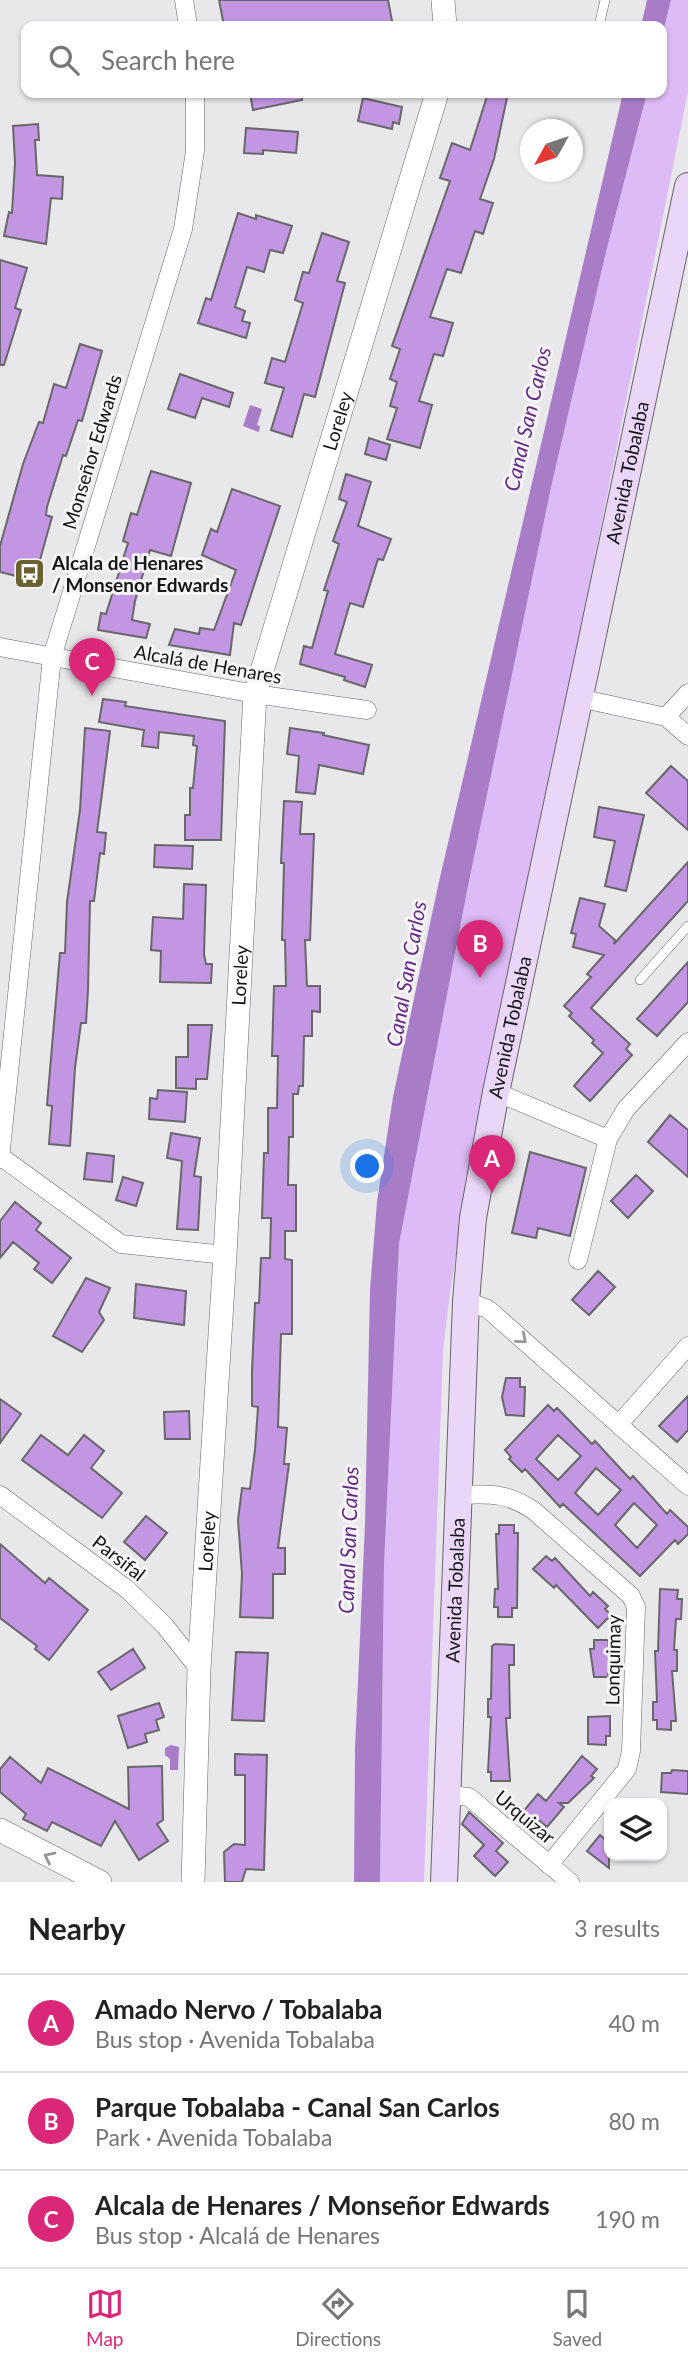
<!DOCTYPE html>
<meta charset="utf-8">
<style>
body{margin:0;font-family:Lato,sans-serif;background:#f6f6f6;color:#222}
.controls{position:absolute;right:21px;bottom:21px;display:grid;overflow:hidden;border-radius:14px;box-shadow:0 2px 5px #0004}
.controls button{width:63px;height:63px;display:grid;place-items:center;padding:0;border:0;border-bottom:2px solid #e0e0e0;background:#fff;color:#222;font:35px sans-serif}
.compass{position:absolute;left:520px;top:119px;width:63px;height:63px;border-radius:50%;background:#fff;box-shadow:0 2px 5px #0004;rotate:230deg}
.you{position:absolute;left:368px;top:1167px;width:24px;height:24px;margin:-18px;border:5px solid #fff;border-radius:50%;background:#1a73e8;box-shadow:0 0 0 10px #1a73e833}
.badge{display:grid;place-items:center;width:46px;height:46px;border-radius:50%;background:#db2777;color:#fff;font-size:23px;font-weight:700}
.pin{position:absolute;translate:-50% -58px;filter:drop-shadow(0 2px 4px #0008)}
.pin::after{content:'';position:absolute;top:37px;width:24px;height:21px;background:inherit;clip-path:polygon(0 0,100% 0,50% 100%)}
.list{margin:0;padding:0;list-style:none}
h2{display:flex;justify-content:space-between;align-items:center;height:91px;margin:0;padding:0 28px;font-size:30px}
h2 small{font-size:23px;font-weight:400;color:#767676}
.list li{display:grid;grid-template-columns:46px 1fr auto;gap:21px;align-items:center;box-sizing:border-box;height:98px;padding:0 28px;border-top:2px solid #e0e0e0}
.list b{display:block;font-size:26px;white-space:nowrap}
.list p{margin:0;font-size:23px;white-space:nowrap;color:#767676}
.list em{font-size:23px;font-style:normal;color:#767676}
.icon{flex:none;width:38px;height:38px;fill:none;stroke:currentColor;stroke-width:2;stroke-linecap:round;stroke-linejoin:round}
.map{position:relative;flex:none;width:688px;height:1882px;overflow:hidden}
.search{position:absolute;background:#fff;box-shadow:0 2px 5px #0004;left:21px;right:21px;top:21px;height:77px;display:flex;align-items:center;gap:18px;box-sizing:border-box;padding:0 24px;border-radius:14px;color:#767676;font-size:26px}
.sheet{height:385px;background:#fff}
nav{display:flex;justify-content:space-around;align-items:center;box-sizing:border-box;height:98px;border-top:2px solid #e0e0e0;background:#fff;font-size:19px;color:#767676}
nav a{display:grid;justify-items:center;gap:4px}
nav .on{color:#db2777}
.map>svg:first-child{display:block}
.green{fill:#ddbbf6}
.water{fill:#a97cc8}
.building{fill:#c396e3;stroke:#686769;stroke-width:2;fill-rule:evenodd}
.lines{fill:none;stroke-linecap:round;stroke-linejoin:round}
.service-casing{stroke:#666568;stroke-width:10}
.minor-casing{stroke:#666568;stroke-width:19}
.tertiary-casing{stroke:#666568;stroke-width:24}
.secondary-casing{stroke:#666568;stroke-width:28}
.service{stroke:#fff;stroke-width:9}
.minor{stroke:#fff;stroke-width:18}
.tertiary{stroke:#fff;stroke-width:23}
.secondary{stroke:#ead7f7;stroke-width:26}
.oneway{stroke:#969697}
.labels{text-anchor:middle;stroke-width:6;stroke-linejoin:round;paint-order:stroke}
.street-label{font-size:19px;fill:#161617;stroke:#f5f4f7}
.poi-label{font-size:19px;font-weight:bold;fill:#161617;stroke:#f5f4f7;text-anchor:start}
.water-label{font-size:21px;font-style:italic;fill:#642a84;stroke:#f5f4f7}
</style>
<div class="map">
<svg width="688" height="1882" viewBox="0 0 688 1882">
<rect width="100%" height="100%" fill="#e8e7e9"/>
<path class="green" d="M671,0H688V91L492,1070C470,1164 453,1257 443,1352L424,1882H380L384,1565L399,1244L468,886L552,483L606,252L647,93H662V36Z"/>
<path class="water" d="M647,0H671L662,36V26H641Z
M623,93H647L606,252L552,483L468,886L399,1244L384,1565L380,1882H354L355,1748L365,1524L370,1290L377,1202L393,1097L438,886Z
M250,405L262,409L257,425L260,426L259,432L243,426Z
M171,1745L179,1747L178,1770H170V1759L165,1755V1748Z"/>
<path class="building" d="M219,0H388L393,26H224Z
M250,93H302V100L253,110Z
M488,93H508L494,159L480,199L493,203L483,234L475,231L461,273L447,269L430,317L453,323L443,356L434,354L419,401L432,405L420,448L387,439L397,408L390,406L397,382L390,379L400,349L392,346L450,181L440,178L452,143L470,150Z
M363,98L402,107L399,124L393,122L392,129L358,121Z
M38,124L39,140H35L37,175L63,177L62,199L51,198L46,244L4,236L9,212L12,213L15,163L13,126Z
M246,128L298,132L296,153L263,150V154L244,153Z
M238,213L256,219V215L292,226L283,253L270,250L264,272L247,267L235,307L245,311L242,321L250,323L246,338L198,323L206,298L211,300Z
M322,233L349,242L337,281L345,283L315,397L304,394L292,437L271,430L284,388L265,383L272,358L285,362L303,303L295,300L303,272L309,273Z
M0,260L27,268L15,308L21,310L4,365H0Z
M80,344L102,351L82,421L78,420L66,456L63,455L47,507L46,515L52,517L36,574L22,570L20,577L0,572V546L23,464L39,422L43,423L54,384L66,388Z
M180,374L233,393L229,407L202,398L195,418L168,409Z
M369,438L390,445L386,460L365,454Z
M151,471L191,483L171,556L150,550L135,601L132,620L150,624L146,638L98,630L101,613L106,614L128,543L123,541L131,513L137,515Z
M346,474L371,482L358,526L391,539L383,560L378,559L363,607L350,603L335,654L372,665L365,687L344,680L345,677L300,664L304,646L312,648L328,591L324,590L339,544L333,541L347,502L339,499Z
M232,489L280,506L241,625L234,623L230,655L169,645L175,629L199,634L200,628L214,630L236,570L202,555L211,529L217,532Z
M103,699L126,702L125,706L225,721L221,840H185V815H190V788H193L197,746L193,745L194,736L159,732L158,748L142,746L144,730L99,722Z
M85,728L110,731L97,832L106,833L104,854L100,853L94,901H90L88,990L86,1023H81L75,1068L70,1146L49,1144L52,1106L47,1105L60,953H65L67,902L80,810Z
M290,728L324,733L323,735L369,745L363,774L319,765L315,794L296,792L299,756L287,754Z
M671,766L688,781V830L646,793Z
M284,801L302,802L300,834H314L310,940H305L307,986H320V1012L312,1011V1036H304L303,1086H299L298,1094H293V1137H289L288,1185H296V1231H285V1259L292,1260V1334H281L278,1427L287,1428L284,1464H289L278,1548H285V1574H273V1618L240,1617L242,1574L238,1520L242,1488L250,1489L255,1450L258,1407L252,1406V1371L255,1303H259L261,1258H270L271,1218H262L264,1153H268V1108H277L278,1056H272L274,986H286L285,940H282L284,863H281Z
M599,807L644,815L626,891L605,886L615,841L594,837Z
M155,845L193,846L192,869L154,867Z
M688,862V901L591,1008L630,1044L626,1049L632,1055L590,1101L574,1086L603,1053L592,1043L594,1040L569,1016L572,1013L564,1006L591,977L587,974L604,955L573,947L576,934L571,933L580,898L605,904L599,926L615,940L614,944Z
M184,884L206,885L204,954L206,964H212L211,983L160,982L161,951L151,950L153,917L183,919Z
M688,962V1002L657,1036L637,1019Z
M188,1025H212L207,1079H196V1089L176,1088V1057H188Z
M158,1090L187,1092L185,1122L149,1119L150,1098L157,1099Z
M670,1115L688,1130V1177L648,1142Z
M171,1133L200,1138L194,1176L201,1177L198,1230L177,1229L182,1161L167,1158Z
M530,1152L586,1168L570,1236L538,1228L536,1238L512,1233Z
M87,1153L114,1156L112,1182L84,1179Z
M636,1175L653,1191L628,1218L611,1201Z
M123,1177L143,1183L136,1206L116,1200Z
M15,1202L41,1223L36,1230L71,1258L52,1283L34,1269L39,1263L13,1242L0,1258V1221Z
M598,1271L615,1287L589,1315L572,1300Z
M86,1278L110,1288L99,1312L104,1320L82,1352L53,1336Z
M136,1284L186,1291L184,1325L134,1318Z
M506,1378H520V1387H525L524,1416L506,1415L502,1397Z
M688,1396V1430L677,1442L659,1426Z
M0,1399L21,1414L0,1443Z
M548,1405L554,1411L557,1408L592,1444L595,1441L630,1479L633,1476L667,1514L670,1510L688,1527V1534L678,1544L675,1540L640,1576L563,1504L560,1507L525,1469L522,1472L509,1459L511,1457L505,1450ZM558,1435L581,1456L558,1480L536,1459ZM596,1468L621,1490L598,1515L575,1493ZM634,1503L657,1525L637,1548L615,1525Z
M189,1411L190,1439H165L164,1412Z
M41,1435L68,1455L84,1435L104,1451L91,1468L122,1493L102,1518L22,1460Z
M146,1516L167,1533L145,1560L124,1542Z
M499,1525H514V1533H518L517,1608H512V1617H498V1607H494L495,1589H498L496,1534H499Z
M0,1544L45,1583L49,1578L88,1610L49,1660L35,1649L37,1646L0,1618Z
M546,1556L552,1561L555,1558L590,1596L593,1592L608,1606L605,1609L611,1615L598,1628L556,1585L554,1588L533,1569Z
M660,1589L678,1590L677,1599H682L681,1619H676L674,1650H677V1671H672L676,1721H671V1730L657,1729V1720H653V1702H657L655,1651H658Z
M594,1640H608V1648H613V1669H608V1677H594L590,1649H594Z
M495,1644L514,1645V1665H509L510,1718H506L510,1781H491V1772H488L491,1717H488V1699H491L492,1646Z
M133,1649L145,1668L111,1690L98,1672Z
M236,1652L268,1653L264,1721L232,1720Z
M159,1703L164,1717L156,1720L159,1730L145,1734L147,1742L128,1748L118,1716Z
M610,1716V1736H606V1745L588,1744V1717Z
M235,1754L267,1755L264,1870L246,1869L242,1882H225L224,1852L234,1844L245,1845V1775H235Z
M582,1756L597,1769L591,1776L594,1778L568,1803H559L564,1807L547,1827L540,1821L538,1823L524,1811L526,1808L538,1794L546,1801Z
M10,1757L41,1783L48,1768L129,1809L128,1767L162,1766L163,1820L157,1824L168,1841L139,1860L115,1821L101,1846L52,1822L47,1831L23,1819L26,1814L0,1792V1769Z
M672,1770L688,1771V1794L661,1792L662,1773H671Z
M469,1812L503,1843L496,1851L508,1862L495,1876L474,1856L484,1845L462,1824Z
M600,1835L609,1843V1868L587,1851Z"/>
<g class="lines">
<defs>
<path id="service" d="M599,26L605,0
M640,980L688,926"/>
<path id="minor" d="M184,0L188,26
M0,647L255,694L367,710
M579,698L666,717L688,736
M666,717L688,693
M496,1092L608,1139
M0,1156L121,1244L225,1255
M0,1159L52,657L183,229L195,151V93
M578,1260L608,1139L626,1109L688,1042
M466,1301L488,1309L688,1486
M619,1424L688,1346
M0,1495L128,1590L165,1626L199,1669
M458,1495C490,1494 505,1492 533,1510L631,1596L636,1607L631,1751L627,1769L549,1865
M450,1795L469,1797L570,1882"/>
<g id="tertiary">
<path d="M443,0L445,26"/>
<path d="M0,1830L100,1882"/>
<path id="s1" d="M193,1882L199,1669L225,1255L255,694L437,93"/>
</g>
<g id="secondary">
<path id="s2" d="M444,1882L466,1301L473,1218L496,1092L688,186"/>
</g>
</defs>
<use href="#service" class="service-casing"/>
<use href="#minor" class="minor-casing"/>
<use href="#tertiary" class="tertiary-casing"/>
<use href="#secondary" class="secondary-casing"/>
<use href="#service" class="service"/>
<use href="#minor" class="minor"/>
<use href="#tertiary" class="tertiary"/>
<use href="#secondary" class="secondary"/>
</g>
<defs><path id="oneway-chevron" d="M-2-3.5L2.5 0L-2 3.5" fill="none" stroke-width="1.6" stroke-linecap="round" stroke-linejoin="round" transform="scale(1.75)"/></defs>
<g class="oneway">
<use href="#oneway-chevron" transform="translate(522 1339) rotate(41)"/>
<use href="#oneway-chevron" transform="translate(49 1857) rotate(-154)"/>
</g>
<defs>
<symbol id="bus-square" viewBox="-11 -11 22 22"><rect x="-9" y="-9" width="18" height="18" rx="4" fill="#69612e" stroke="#f5f4f7"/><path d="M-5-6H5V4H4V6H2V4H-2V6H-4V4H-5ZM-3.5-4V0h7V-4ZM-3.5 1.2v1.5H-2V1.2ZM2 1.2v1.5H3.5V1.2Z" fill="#fff"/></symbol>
</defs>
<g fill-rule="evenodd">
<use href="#bus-square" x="12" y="556" width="35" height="35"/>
</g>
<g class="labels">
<g class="street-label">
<text dy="7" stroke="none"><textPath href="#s1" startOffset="1475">Loreley</textPath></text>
<text transform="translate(92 452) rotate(-73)" y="7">Monseñor Edwards</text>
<text dy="7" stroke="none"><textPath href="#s2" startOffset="1426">Avenida Tobalaba</textPath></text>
<text transform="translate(208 664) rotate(10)" y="7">Alcalá de Henares</text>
<text dy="7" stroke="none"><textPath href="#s1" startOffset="908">Loreley</textPath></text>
<text dy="7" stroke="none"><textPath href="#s2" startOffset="859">Avenida Tobalaba</textPath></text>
<text dy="7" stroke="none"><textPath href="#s1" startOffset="341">Loreley</textPath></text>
<text transform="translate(119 1558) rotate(38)" y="7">Parsifal</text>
<text dy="7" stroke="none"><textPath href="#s2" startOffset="292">Avenida Tobalaba</textPath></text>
<text transform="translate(613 1660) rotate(-89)" y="7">Lonquimay</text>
<text transform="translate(525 1817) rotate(40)" y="7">Urquizar</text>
</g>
<g class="poi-label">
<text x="52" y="570">Alcala de Henares<tspan x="52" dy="22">/ Monsenor Edwards</tspan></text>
</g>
<g class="water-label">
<text transform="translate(528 419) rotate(-77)" y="7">Canal San Carlos</text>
<text transform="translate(407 974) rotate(-80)" y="7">Canal San Carlos</text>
<text transform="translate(349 1540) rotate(-88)" y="7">Canal San Carlos</text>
</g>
</g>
</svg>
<div class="controls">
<button><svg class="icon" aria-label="layers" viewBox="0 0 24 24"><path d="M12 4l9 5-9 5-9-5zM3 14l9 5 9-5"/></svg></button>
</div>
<svg class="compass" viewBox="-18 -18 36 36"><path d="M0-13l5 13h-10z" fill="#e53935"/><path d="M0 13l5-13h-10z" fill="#767676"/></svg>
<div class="you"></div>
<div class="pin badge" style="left:492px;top:1193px">A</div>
<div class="pin badge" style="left:480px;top:978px">B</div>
<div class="pin badge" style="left:92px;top:696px">C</div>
<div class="search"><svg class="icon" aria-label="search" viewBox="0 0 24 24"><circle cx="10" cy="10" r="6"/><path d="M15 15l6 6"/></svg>Search here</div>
</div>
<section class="sheet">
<h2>Nearby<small>3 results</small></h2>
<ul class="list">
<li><span class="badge">A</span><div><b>Amado Nervo / Tobalaba</b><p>Bus stop · Avenida Tobalaba</p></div><em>40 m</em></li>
<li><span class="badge">B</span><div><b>Parque Tobalaba - Canal San Carlos</b><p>Park · Avenida Tobalaba</p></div><em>80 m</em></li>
<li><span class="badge">C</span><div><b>Alcala de Henares / Monseñor Edwards</b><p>Bus stop · Alcalá de Henares</p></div><em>190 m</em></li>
</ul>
</section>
<nav>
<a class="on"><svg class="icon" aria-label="map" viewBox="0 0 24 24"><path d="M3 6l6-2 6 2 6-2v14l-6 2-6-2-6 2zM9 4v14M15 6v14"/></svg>Map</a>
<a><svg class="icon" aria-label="directions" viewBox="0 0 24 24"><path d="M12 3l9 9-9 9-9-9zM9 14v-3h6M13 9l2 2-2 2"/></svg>Directions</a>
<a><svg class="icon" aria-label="saved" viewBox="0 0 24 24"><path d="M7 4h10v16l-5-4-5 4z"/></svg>Saved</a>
</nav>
